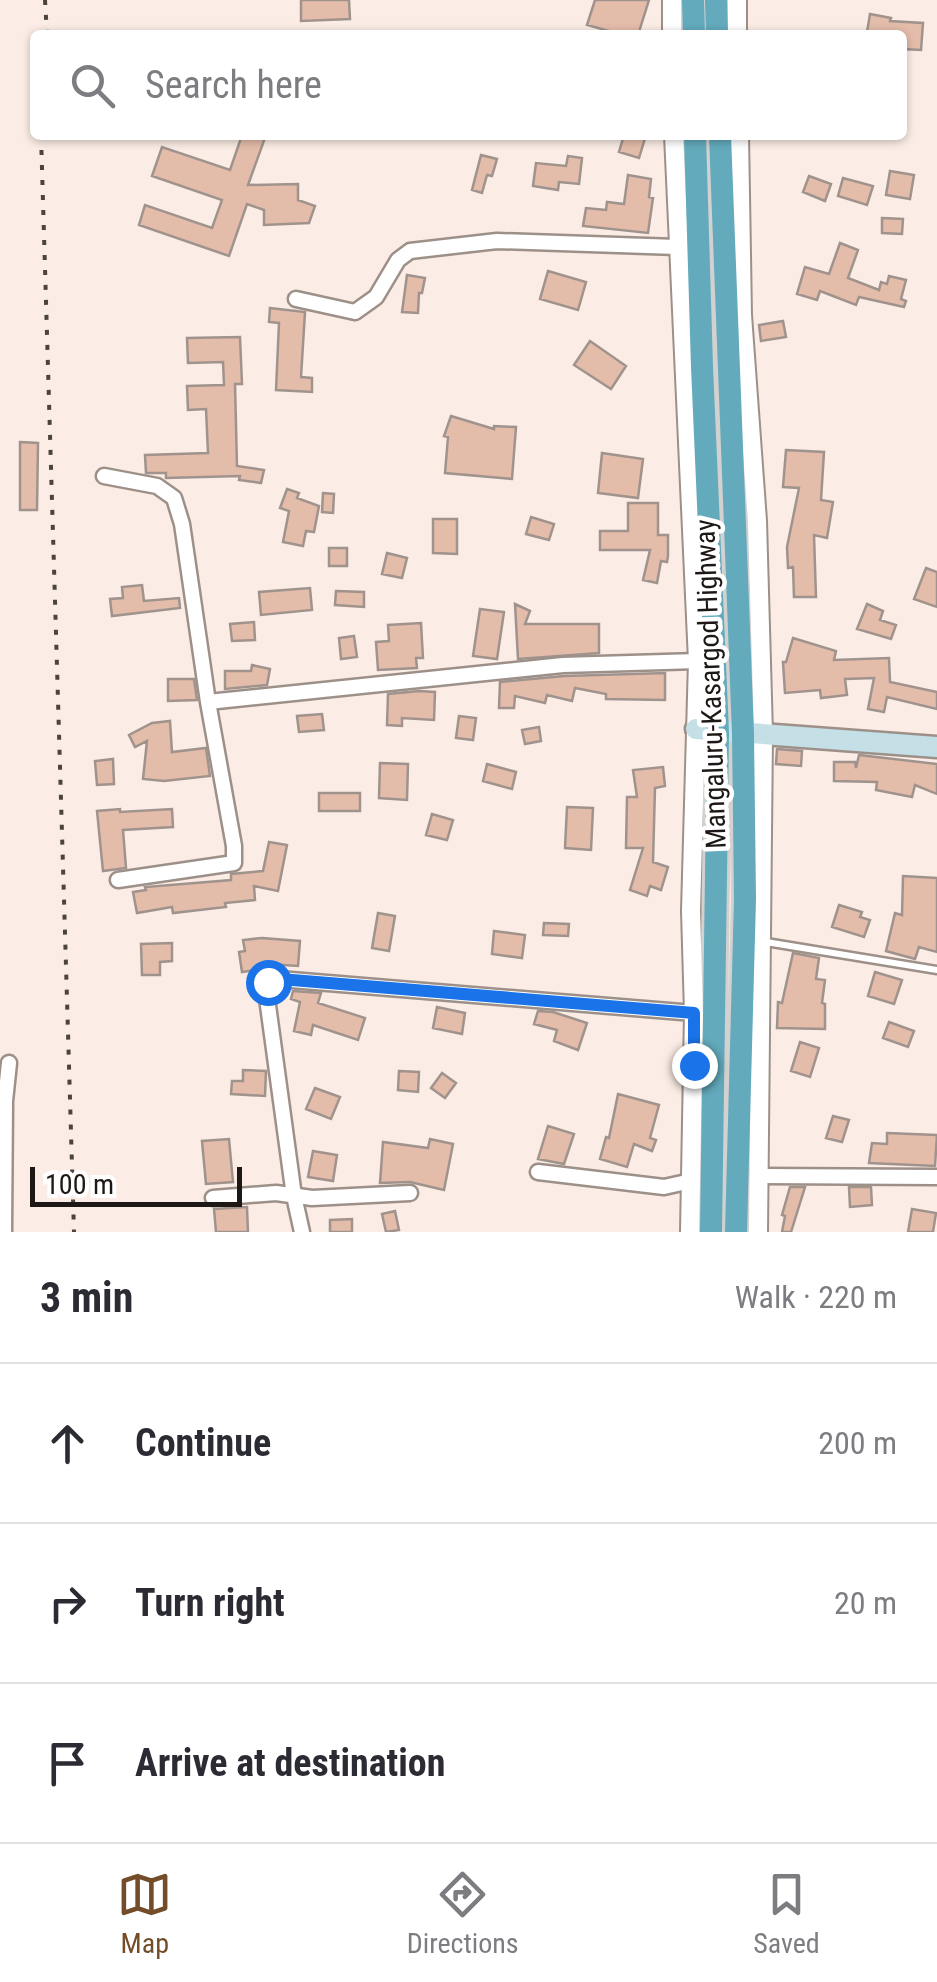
<!DOCTYPE html>
<meta charset="utf-8">
<style>
body{margin:0;font-family:"Roboto Condensed",sans-serif;background:#f7f7f7;color:#2b2b33}
.scale{position:absolute;left:30px;bottom:25px;width:212px;box-sizing:border-box;padding-left:10px;border:5px solid #1d1815;border-top:0;font-size:28px;line-height:35px;white-space:nowrap;color:#1d1815;-webkit-text-stroke:8px #fff;paint-order:stroke}
.stop{position:absolute;width:30px;height:30px;margin:-22px;border:8px solid #1a73e8;border-radius:50%;background:#fff}
.stop.end{background:#1a73e8;border-color:#fff;box-shadow:0 2px 10px #0008}
.list{margin:0;padding:0;list-style:none}
h2{display:flex;justify-content:space-between;align-items:center;height:130px;margin:0;padding:0 40px;font-size:42px}
h2 small{font-size:32px;font-weight:400;color:#7c7c81}
.list li{display:grid;grid-template-columns:65px 1fr auto;gap:30px;align-items:center;box-sizing:border-box;height:160px;padding:0 40px;border-top:2px solid #e1e1e2}
.list b{display:block;font-size:38px;white-space:nowrap}
.list em{font-size:32px;font-style:normal;color:#7c7c81}
.icon{flex:none;width:55px;height:55px;fill:none;stroke:currentColor;stroke-width:2;stroke-linecap:round;stroke-linejoin:round}
.map{position:relative;flex:none;width:937px;height:1232px;overflow:hidden}
.search{position:absolute;background:#fff;box-shadow:0 2px 8px #0004;left:30px;right:30px;top:30px;height:110px;display:flex;align-items:center;gap:25px;box-sizing:border-box;padding:0 35px;border-radius:10px;color:#7c7c81;font-size:38px}
.sheet{height:610px;background:#fff}
nav{display:flex;justify-content:space-around;align-items:center;box-sizing:border-box;height:140px;border-top:2px solid #e1e1e2;background:#fff;font-size:28px;color:#7c7c81}
nav a{display:grid;justify-items:center;gap:5px}
nav .on{color:#734d2a}
.map>svg:first-child{display:block}
.building{fill:#e4bcaa;stroke:#a0938d;stroke-width:2.5}
.lines{fill:none;stroke-linecap:round;stroke-linejoin:round}
.service-casing{stroke:#9d9089;stroke-width:11}
.minor-casing{stroke:#9d9089;stroke-width:19}
.tertiary-casing{stroke:#9d9089;stroke-width:22}
.secondary-casing{stroke:#9d9089;stroke-width:25}
.trunk-casing{stroke:#d2d1d0;stroke-width:28}
.service{stroke:#fff;stroke-width:6}
.minor{stroke:#fff;stroke-width:14}
.tertiary{stroke:#fff;stroke-width:18}
.secondary{stroke:#c4dfe6;stroke-width:20}
.trunk{stroke:#62aabc;stroke-width:22}
.rail{stroke:#4a433f;stroke-width:4;stroke-dasharray:5 10;stroke-linecap:butt}
.route{stroke:#1a73e8;stroke-width:12}
.labels{text-anchor:middle;stroke-width:9;stroke-linejoin:round;paint-order:stroke}
.street-label{font-size:28px;fill:#1d1815;stroke:#fff}
</style>
<div class="map">
<svg width="937" height="1232" viewBox="0 0 937 1232">
<rect width="100%" height="100%" fill="#fbede5"/>
<path class="building" d="M301,0H349L350,19L301,21Z
M595,0H649L638,35H623L587,25Z
M870,14L891,18L890,21L923,23L921,50L902,49V35L867,32Z
M242,135H266L248,185L298,184V200L315,206L309,223L264,225V210L247,204L229,256L139,225L145,205L212,228L222,200L152,176L162,147L230,170Z
M624,135H646L639,158L619,152Z
M481,155L497,159L492,176L487,175L482,193L472,190Z
M568,156L582,158L579,184L559,182L558,190L533,186L536,163L566,166Z
M890,171L914,175L910,199L886,195Z
M628,175L651,179L649,197L653,198L648,233L583,226L586,208L606,210L607,202L624,204Z
M809,176L831,184L825,201L803,192Z
M843,178L873,186L867,205L838,196Z
M882,218L903,219L902,234L882,233Z
M840,243L858,250L848,278L879,290L881,282L887,284L889,276L906,280L901,299L906,301L904,307L859,297L856,305L820,291L817,300L797,294L805,267L829,274Z
M548,271L586,282L578,310L540,299Z
M407,275L425,278L422,293H419L418,313L402,312Z
M270,308L305,312L301,377L312,378V392L276,390L279,323L269,322Z
M783,321L786,337L761,341L759,325Z
M240,337L242,384H235L237,466L264,470L261,483L239,480L240,476L166,478V473H146L145,455L208,453L206,409L188,410L187,386L224,385L223,362L188,363L187,338Z
M590,341L626,366L611,389L574,365Z
M451,416L494,429V426L516,427L512,479L445,473L448,437L444,436Z
M20,442L38,443L37,510H20Z
M786,450L824,452L821,500L833,502L827,538L814,535L816,597H794L793,567L788,568L787,547L799,488L783,487Z
M602,453L643,459L638,498L598,493Z
M287,489L299,493L297,498L319,506L314,532L306,531L303,546L283,542L289,511L280,508Z
M323,493L334,494L333,513L322,512Z
M628,503H658V535H668V556L667,562L661,561L657,583L643,580L650,550H600V531H628Z
M531,517L554,524L549,540L526,534Z
M433,519H457V554L433,553Z
M329,548H347V566H329Z
M387,553L407,558L402,578L382,574Z
M926,568L937,572V607L914,599Z
M142,585L144,601L179,598L180,608L112,616L110,599L123,598L122,587Z
M310,588L312,610L261,615L259,592Z
M336,591L364,592V607L335,605Z
M515,604L530,611L525,624H599V653L518,659Z
M867,604L883,611L880,620L896,625L891,639L857,629Z
M480,609L504,612L497,659L473,656Z
M254,622L255,640L232,641L230,624Z
M421,623L423,658H416L417,668L378,670L376,642L389,641L388,625Z
M354,636L357,657L341,659L339,638Z
M793,638L836,651L834,660L889,658L890,682L937,692V709L887,697L884,712L868,709L874,678L845,679L847,695L821,698L820,690L785,693L783,662H786Z
M252,665L270,669L267,685L225,689V671H251Z
M665,673V700L606,699V694L575,688L572,701L547,695L545,703L515,696L514,708H499L500,682L564,676Z
M168,679H194L197,700L168,701Z
M419,691L435,692L434,720L402,718V726L387,725L388,694Z
M322,714L324,730L299,732L297,716Z
M459,716L476,718L473,740L456,738Z
M170,721L172,752L206,748L210,776L164,781L143,779L147,741L135,747L129,735L152,723Z
M539,727L541,741L525,744L522,730Z
M777,749L802,751L801,766L776,764Z
M859,755L937,764V794L915,785L912,797L876,790L877,782L834,781V762H855L856,768Z
M113,759L114,784L97,785L95,761Z
M380,763L408,764L407,800L379,798Z
M487,764L516,772L512,789L483,781Z
M663,767L665,786L655,788L653,862L668,867L661,890L650,886L647,896L630,890L643,848H626L627,797H637L633,770Z
M319,793H360V811H319Z
M567,807L593,808L591,850L565,848Z
M120,809V812L172,809L173,827L123,830L126,868L103,871L97,811Z
M432,814L453,820L447,840L426,835Z
M269,842L287,845L278,891L254,886L255,900L225,903L226,907L173,913L172,907L137,913L133,892L146,890L145,887L231,880V874L263,871Z
M903,876L937,878V952L919,947L915,959L886,951L895,913L902,915Z
M839,905L862,912L860,917L870,920L864,937L832,927Z
M378,913L395,916L389,951L372,948Z
M544,923L569,924L568,936L543,935Z
M494,931L525,935L522,958L492,954Z
M262,938L300,941L298,966L268,964L269,968L242,972L239,952L245,951L243,940Z
M172,943V961L160,962V975H142L141,944Z
M793,953L819,958L816,979L825,980L822,1003L825,1004V1029L777,1028L778,1002L782,1003Z
M875,972L902,980L894,1004L868,996Z
M293,991L321,993L318,1003L365,1018L358,1040L313,1025L311,1035L294,1031L300,1002L291,999Z
M437,1007L465,1013L462,1034L433,1028Z
M538,1011L553,1012L587,1023L578,1050L554,1041L557,1030L534,1024Z
M889,1022L914,1031L908,1047L883,1038Z
M800,1042L819,1048L810,1077L791,1071Z
M243,1070L266,1071L265,1096L231,1094L232,1081H243Z
M399,1071L419,1072L418,1092L398,1090Z
M442,1073L456,1083L445,1098L431,1088Z
M315,1088L340,1097L331,1119L306,1109Z
M618,1094L659,1105L650,1138L656,1140L652,1151L634,1144L627,1167L600,1159L606,1137L609,1138Z
M833,1116L849,1120L842,1142L826,1138Z
M548,1126L574,1134L564,1164L538,1159Z
M887,1133L937,1135L935,1166L869,1163L872,1143L887,1144Z
M229,1139L233,1182L206,1184L202,1141Z
M430,1139L453,1144L444,1190L410,1182L380,1183L383,1142L428,1148Z
M313,1151L337,1155L333,1181L308,1177Z
M790,1187H805L791,1232H782L785,1216L782,1215Z
M849,1187H871L872,1205L850,1207Z
M247,1207L248,1232H216L214,1209Z
M912,1209L936,1213L933,1232H908Z
M395,1211L399,1230L386,1232L382,1214Z
M352,1219V1232H330V1220Z"/>
<g class="lines">
<defs>
<path id="service" d="M766,942L937,970"/>
<path id="minor" d="M296,299L355,312L376,297L398,260L410,251L497,241L677,247
M104,476L157,486L174,498L182,524L208,702L234,846V863L118,880
M208,702L563,665L698,661
M538,1172L664,1187L691,1181
M758,1176L937,1177
M213,1198L276,1193L312,1198L410,1193
M4,1232L5,1101L9,1063
M302,1232L294,1196L267,998L268,982L279,979L694,1013"/>
<path id="tertiary" d="M737,0V35
M672,35V0
M674,135L698,661L691,911L694,1013L690,1232
M739,135L742,315L757,521L763,734L758,1232"/>
<path id="secondary" d="M696,729L937,747"/>
<path id="trunk" d="M693,0L694,35
M716,0L717,35
M695,135L702,367L718,733L711,1232
M720,135L743,734L745,899L736,1232"/>
</defs>
<use href="#service" class="service-casing"/>
<use href="#minor" class="minor-casing"/>
<use href="#tertiary" class="tertiary-casing"/>
<use href="#secondary" class="secondary-casing"/>
<use href="#trunk" class="trunk-casing"/>
<use href="#service" class="service"/>
<use href="#minor" class="minor"/>
<use href="#tertiary" class="tertiary"/>
<use href="#secondary" class="secondary"/>
<use href="#trunk" class="trunk"/>
<path class="rail" d="M45,0L47,35
M41,135L74,1232"/>
</g>
<g class="lines">
<path class="route" d="M268,982L280,979L694,1013V1065"/>
</g>
<g class="labels">
<g class="street-label">
<text transform="translate(710 684) rotate(-92)" y="10">Mangaluru-Kasargod Highway</text>
</g>
</g>
</svg>
<div class="scale">100 m</div>
<div class="stop" style="left:268px;top:982px"></div>
<div class="stop end" style="left:694px;top:1065px"></div>
<div class="search"><svg class="icon" aria-label="search" viewBox="0 0 24 24"><circle cx="10" cy="10" r="6"/><path d="M15 15l6 6"/></svg>Search here</div>
</div>
<section class="sheet">
<h2>3 min<small>Walk · 220 m</small></h2>
<ul class="list">
<li><svg class="icon" aria-label="ahead" viewBox="0 0 24 24"><path d="M12 20V5M6 11l6-6 6 6"/></svg><div><b>Continue</b></div><em>200 m</em></li>
<li><svg class="icon" aria-label="right" viewBox="0 0 24 24"><path d="M7 20v-9h11M14 6l5 5-5 5"/></svg><div><b>Turn right</b></div><em>20 m</em></li>
<li><svg class="icon" aria-label="arrive" viewBox="0 0 24 24"><path d="M6 21V4h12l-3 4 3 4H6"/></svg><div><b>Arrive at destination</b></div></li>
</ul>
</section>
<nav>
<a class="on"><svg class="icon" aria-label="map" viewBox="0 0 24 24"><path d="M3 6l6-2 6 2 6-2v14l-6 2-6-2-6 2zM9 4v14M15 6v14"/></svg>Map</a>
<a><svg class="icon" aria-label="directions" viewBox="0 0 24 24"><path d="M12 3l9 9-9 9-9-9zM9 14v-3h6M13 9l2 2-2 2"/></svg>Directions</a>
<a><svg class="icon" aria-label="saved" viewBox="0 0 24 24"><path d="M7 4h10v16l-5-4-5 4z"/></svg>Saved</a>
</nav>
